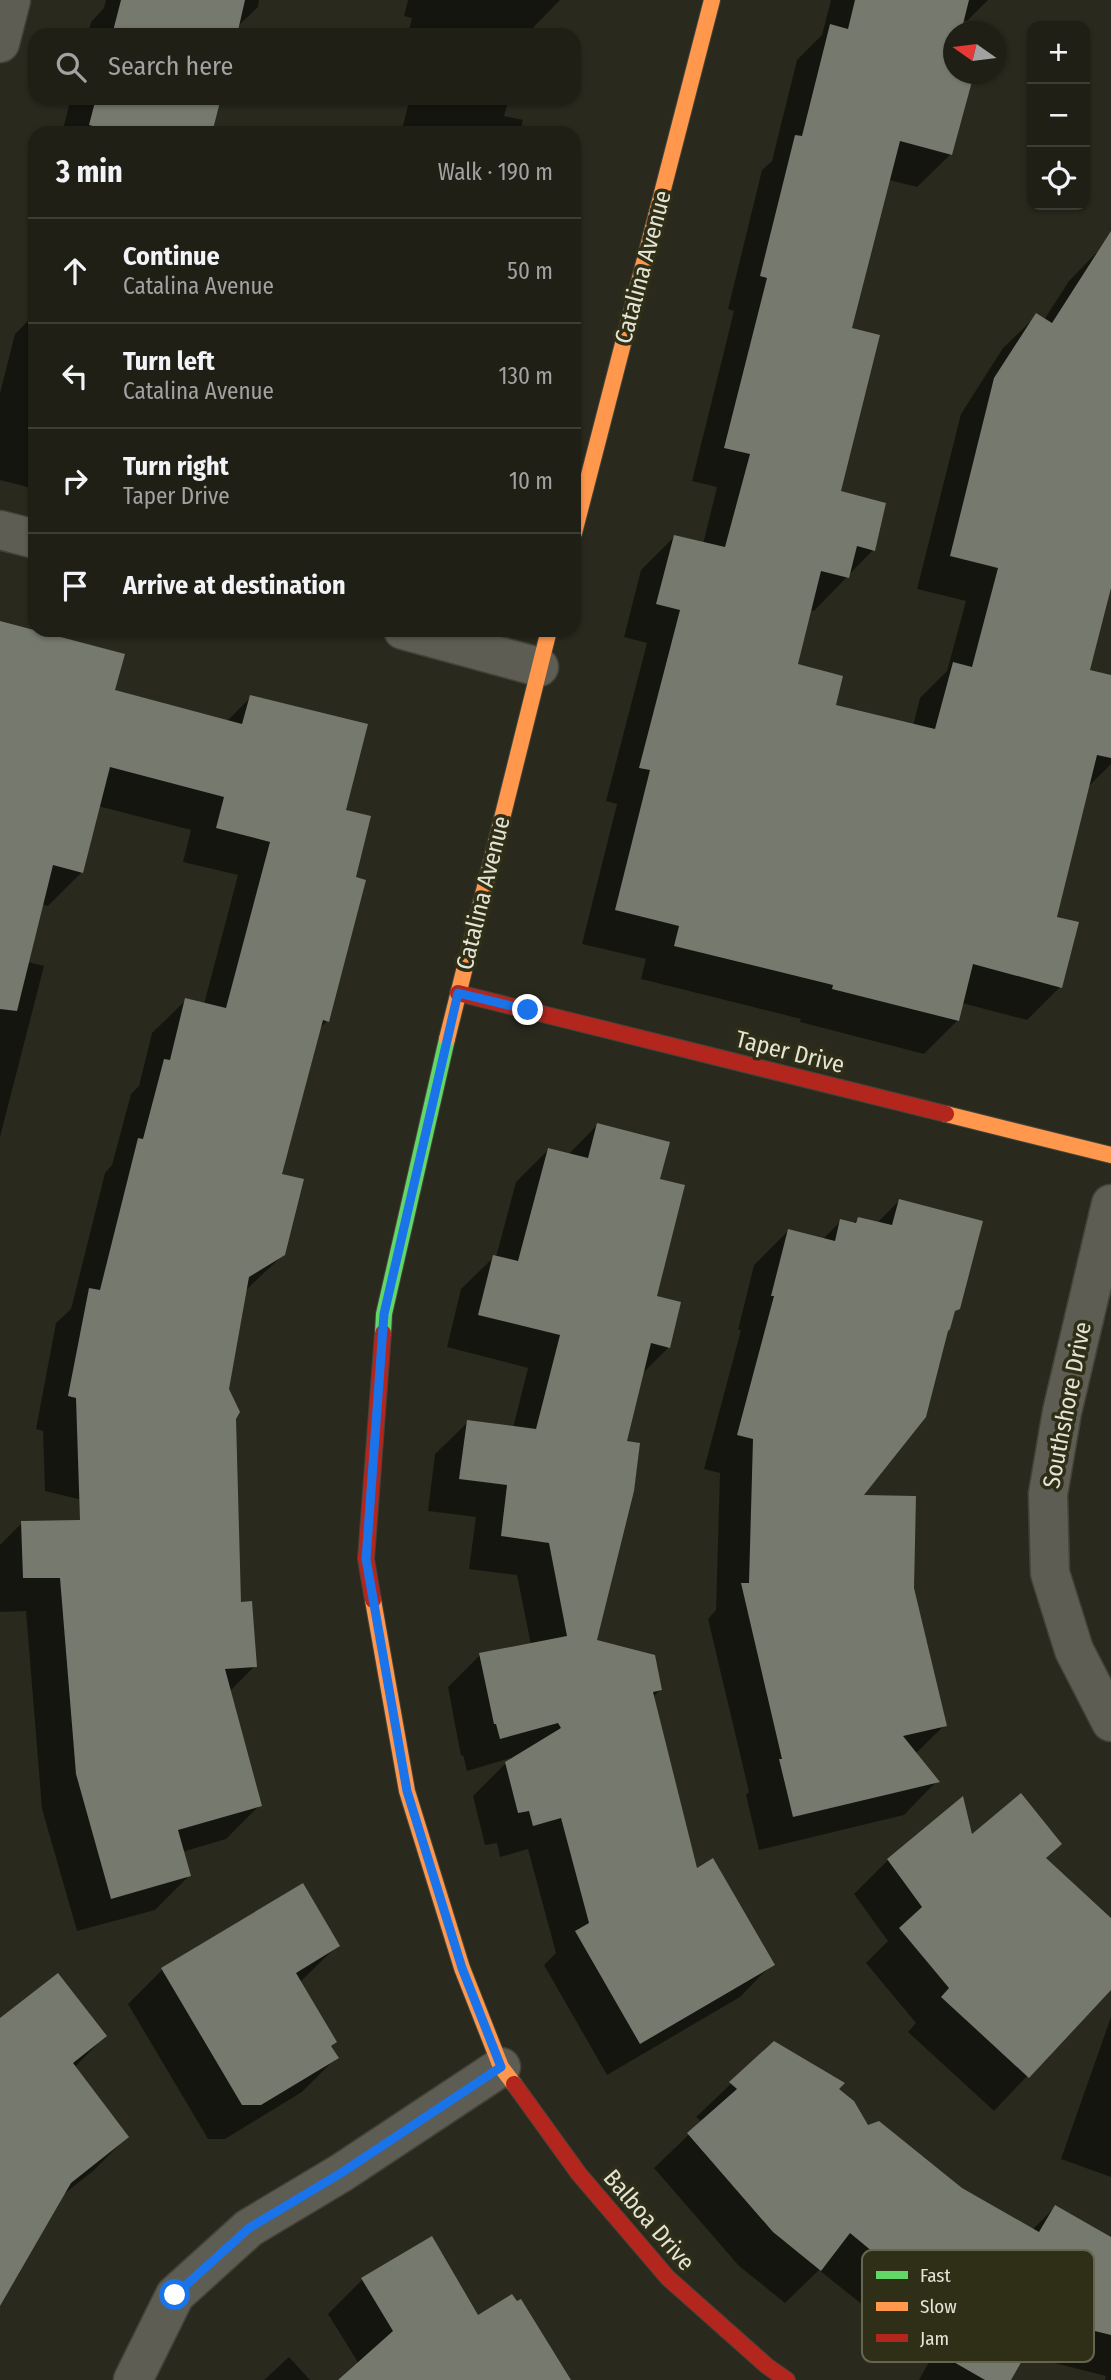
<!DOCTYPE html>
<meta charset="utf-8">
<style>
body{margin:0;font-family:"Fira Sans Condensed",sans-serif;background:#27271f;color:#f1f3f6}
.controls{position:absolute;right:21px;top:21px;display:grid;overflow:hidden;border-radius:14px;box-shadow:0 2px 5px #0004}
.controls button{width:63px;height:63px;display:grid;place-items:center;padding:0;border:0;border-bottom:2px solid #3c3d35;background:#1f1f16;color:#f1f3f6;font:35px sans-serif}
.compass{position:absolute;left:943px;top:21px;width:63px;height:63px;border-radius:50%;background:#1f1f16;box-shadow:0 2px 5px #0004;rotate:284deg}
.stop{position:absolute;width:21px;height:21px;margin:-16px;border:5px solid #1a73e8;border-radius:50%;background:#fff}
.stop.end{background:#1a73e8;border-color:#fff;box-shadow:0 2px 7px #0008}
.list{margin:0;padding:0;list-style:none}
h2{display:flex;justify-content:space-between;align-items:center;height:91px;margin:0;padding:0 28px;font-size:30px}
h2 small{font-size:23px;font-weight:400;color:#a1a2a1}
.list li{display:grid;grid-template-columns:46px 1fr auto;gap:21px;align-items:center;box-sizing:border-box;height:105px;padding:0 28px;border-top:2px solid #3c3d35}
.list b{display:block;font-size:26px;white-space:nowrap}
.list p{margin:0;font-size:23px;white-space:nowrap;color:#a1a2a1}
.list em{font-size:23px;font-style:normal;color:#a1a2a1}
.icon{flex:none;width:38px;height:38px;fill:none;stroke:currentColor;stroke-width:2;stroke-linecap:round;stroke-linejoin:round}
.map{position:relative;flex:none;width:1111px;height:2380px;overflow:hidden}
.search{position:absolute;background:#1f1f16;box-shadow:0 2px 5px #0004;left:28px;top:28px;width:553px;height:77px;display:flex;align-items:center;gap:18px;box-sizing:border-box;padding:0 24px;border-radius:21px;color:#a1a2a1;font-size:26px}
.panel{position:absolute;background:#1f1f16;box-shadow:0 2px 5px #0004;left:28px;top:126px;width:553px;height:511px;border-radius:21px}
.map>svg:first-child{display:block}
.shadow{fill:#0007}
.building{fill:#75796e}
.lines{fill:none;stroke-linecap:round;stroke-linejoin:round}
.street-casing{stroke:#434339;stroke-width:41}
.fast-casing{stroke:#434339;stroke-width:18}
.slow-casing{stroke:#434339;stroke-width:18}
.jam-casing{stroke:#434339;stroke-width:18}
.street{stroke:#5d5d54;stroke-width:38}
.fast{stroke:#63d668;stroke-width:16}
.slow{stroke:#ff974d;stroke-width:16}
.jam{stroke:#b3261e;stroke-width:16}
.route{stroke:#1a73e8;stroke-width:9}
.labels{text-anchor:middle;stroke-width:7;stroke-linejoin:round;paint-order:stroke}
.street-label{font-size:24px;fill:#e4e4d6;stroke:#2f2e17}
.key{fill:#2f2e17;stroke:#656550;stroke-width:2}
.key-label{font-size:19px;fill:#e4e4d6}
</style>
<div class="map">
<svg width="1111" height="2380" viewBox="0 0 1111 2380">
<rect width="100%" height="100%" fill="#29291d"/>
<path class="shadow" d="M106,0H259L258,7L236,28L235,35H88L91,22L104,8Z
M408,0H560L526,35H408L412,18L404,16Z
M831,0H988L967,21L962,20L954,32V55L950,70H954V74L971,75L951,154L917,187L889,180L850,330L839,493L873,550L814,611L809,610L795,665L834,706L913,726L920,698L947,671L966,601L917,589L961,414L1003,348L1037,315L1044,320L1069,281L1102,247L1111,253V580L1088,671L1111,682V764L1087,788L1055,918L1060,987L1027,1020L962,1003L958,1020L924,1054L800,1022L801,1019L641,979L646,959L582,944L617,804L606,801L647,643L624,637L641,570L674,537L703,544L717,487L692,481L734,311L728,309L762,170L772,161L797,60L822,35Z
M71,98H219L210,133H62Z
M410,98H509L504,116L523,120L520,133H401Z
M35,314V489L0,480V393L15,334Z
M0,623L113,691L226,722L251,697L343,811L354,878L327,1021L319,1029L280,1175L284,1254L244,1292L227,1389L234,1418L239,1603L255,1666L229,1692L260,1805L226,1839L182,1852L189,1876L155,1910L77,1931L42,1809L26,1611L0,1612V1545L22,1523L160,1519L45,1491L43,1431L36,1429L56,1323L71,1309L105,1173L112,1165L131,1094L139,1086L152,1033L186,1000L204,1004L238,875L183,862L191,830L98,806L82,872L48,906L42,904L28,962L44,966L0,1137Z
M597,1125L658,1180L655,1297L679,1304L668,1348L642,1374L624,1443L595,1641L660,1690L652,1698L696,1870L772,1964L740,1997L607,2075L544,1965L556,1953L528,1849L500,1857L497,1843L485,1845L473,1796L511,1758L467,1771L463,1755L461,1756L448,1687L480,1655L531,1645L517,1575L469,1569L476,1517L428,1511L435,1454L468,1422L513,1428L528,1368L447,1347L461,1289L494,1257H496L516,1182L548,1150L568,1155Z
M899,1201L958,1308L952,1314L860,1497L912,1588L945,1725L915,1754L937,1781L904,1815L759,1850L746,1795L749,1792L708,1619L716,1610L720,1473L704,1469L741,1330H738L754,1265L788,1231L822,1240L841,1221L853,1224L858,1219L877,1223Z
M962,1799L971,1837L1111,1920V1987L994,2111L908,2032L916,2023L866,1963L888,1941L854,1894L888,1860Z
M337,1946L300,1982L336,2058L302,2092L225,2139H208L128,2004L162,1970Z
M1111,2017V2177L1061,2159Z
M0,2020L105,2036L74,2068L127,2137L93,2171L59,2198L0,2285Z
M774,2043L837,2089L868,2128L961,2190L1032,2230L1055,2207L1111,2251V2380H1105L1106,2376L1023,2355L1009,2380H919L936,2349L869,2310L819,2270L785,2303L739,2266L654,2168L702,2122L696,2117Z
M362,2280L478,2317L549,2380H341L359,2364L328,2314Z
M289,2357L310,2380H264Z"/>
<path class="building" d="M121,0H245L237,35H112Z
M855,0H969L961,32H954L952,68L954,74H974L952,155L900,141L852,328L880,335L841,491L886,503L875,551L857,546L849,578L821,571L798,664L843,676L836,705L935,729L953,662L972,667L998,568L950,556L994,378L1036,313L1052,323L1111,231V588L1090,670L1111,675V758L1097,755L1057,917L1079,922L1062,988L973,964L959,1021L832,989L833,985L674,946L679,926L615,910L650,770L639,768L680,610L656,604L674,535L725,547L750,454L724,448L767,278L760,276L795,135L802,136L830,24L848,29Z
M96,98H221L212,133H118L89,125Z
M0,621L125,654L115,690L242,724L250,695L368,724L346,810L371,816L356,877L366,880L329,1022L323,1020L282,1174L304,1179L285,1255L249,1277L229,1389L240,1412L236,1419L241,1602L252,1601L257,1667L225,1669L262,1806L178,1830L191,1876L111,1899L76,1774L60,1578H23L21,1521L80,1520L76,1398L68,1396L89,1288L100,1290L138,1138L143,1139L164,1059L170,1060L185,998L226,1008L270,842L216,828L224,797L110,767L83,873L53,865L17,1011L0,1009Z
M597,1123L670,1142L660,1179L685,1185L657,1296L681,1302L670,1348L651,1343L627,1441L640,1443L634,1491L597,1640L655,1655L662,1690L653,1692L697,1868L713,1858L775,1965L640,2044L575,1931L589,1923L561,1818L533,1826L529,1811L518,1813L505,1762L561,1728L558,1723L500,1739L496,1724H494L479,1653L567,1636L549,1543L501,1536L507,1485L459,1479L467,1420L536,1429L560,1335L478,1315L493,1255L518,1261L548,1148L588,1158Z
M899,1199L983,1221L960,1309L955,1311L950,1329L948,1331L926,1417L864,1495L916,1496L914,1588L947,1726L903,1736L940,1782L793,1817L779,1759H782L741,1583H749L753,1439L737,1435L774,1296H771L788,1229L835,1241L840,1219L856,1223L858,1217L892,1225Z
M1021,1793L1062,1844L1046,1858L1111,1918V1990L1029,2078L941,1997L949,1988L899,1928L922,1907L887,1859L963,1796L972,1834Z
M303,1883L340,1946L296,1973L337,2042L331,2046L339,2058L261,2105H242L161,1968Z
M58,1973L107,2036L73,2063L129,2137L71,2183L0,2306V2018Z
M774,2041L845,2083L839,2089L854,2101L868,2125L879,2121L962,2188L1039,2232L1055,2205L1111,2237V2335L1046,2319L1011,2380H985L945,2357L969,2315L903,2277L850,2233L821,2271L773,2232L687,2133L737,2089L729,2082Z
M432,2236L478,2315L512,2294L517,2301L521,2299L571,2380H338L393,2331L361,2278Z"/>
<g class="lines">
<defs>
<path id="street" d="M0,43L11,0
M0,530L35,539
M403,630L539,667
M1111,1204L1062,1412L1048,1494L1050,1573L1074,1650L1111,1722
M133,2380L175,2295L249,2228L341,2173L501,2067"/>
<path id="fast" d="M383,1333L384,1314L447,1039"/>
<path id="slow" d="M574,533L712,0
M447,1039L549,630
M946,1114L1111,1155
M373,1600L407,1791L462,1968L501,2067L514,2084"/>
<path id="jam" d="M458,993L946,1114
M373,1600L366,1559L383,1333
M514,2084L579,2174L668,2278L767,2366L787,2380"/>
</defs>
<use href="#street" class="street-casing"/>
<use href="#fast" class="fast-casing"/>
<use href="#slow" class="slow-casing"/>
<use href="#jam" class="jam-casing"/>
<use href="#street" class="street"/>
<use href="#fast" class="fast"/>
<use href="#slow" class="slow"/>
<use href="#jam" class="jam"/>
</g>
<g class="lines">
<path class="route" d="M175,2295L249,2228L341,2173L501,2067L462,1968L407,1791L366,1559L384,1314L458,993L528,1010"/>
</g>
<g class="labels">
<g class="street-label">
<text transform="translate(643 267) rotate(-75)" y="8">Catalina Avenue</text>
<text transform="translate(483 893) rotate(-76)" y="8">Catalina Avenue</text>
<text transform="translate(790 1052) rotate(14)" y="8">Taper Drive</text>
<text transform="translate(1067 1405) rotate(-79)" y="8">Southshore Drive</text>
<text transform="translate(649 2220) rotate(49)" y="8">Balboa Drive</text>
</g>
</g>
<rect x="862" y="2250" width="232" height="112" rx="10" class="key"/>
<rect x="876" y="2271" width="32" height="8" fill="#63d668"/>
<rect x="876" y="2302" width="32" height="9" fill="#ff974d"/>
<rect x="876" y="2334" width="32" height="8" fill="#b3261e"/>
<g class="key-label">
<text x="920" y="2282">Fast</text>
<text x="920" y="2313">Slow</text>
<text x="920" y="2345">Jam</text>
</g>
</svg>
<div class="controls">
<button>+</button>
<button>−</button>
<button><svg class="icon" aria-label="locate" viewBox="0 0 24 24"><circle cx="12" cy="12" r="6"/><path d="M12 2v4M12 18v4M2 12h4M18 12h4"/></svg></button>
</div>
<svg class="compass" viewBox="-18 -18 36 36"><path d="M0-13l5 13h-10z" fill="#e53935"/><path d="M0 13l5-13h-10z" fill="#a1a2a1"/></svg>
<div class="stop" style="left:175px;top:2295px"></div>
<div class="stop end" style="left:528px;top:1010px"></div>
<div class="search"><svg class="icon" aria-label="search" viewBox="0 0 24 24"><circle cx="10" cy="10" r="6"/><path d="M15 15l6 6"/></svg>Search here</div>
<section class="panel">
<h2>3 min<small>Walk · 190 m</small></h2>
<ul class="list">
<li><svg class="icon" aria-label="ahead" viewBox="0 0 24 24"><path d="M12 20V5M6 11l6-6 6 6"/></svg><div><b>Continue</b><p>Catalina Avenue</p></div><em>50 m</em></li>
<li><svg class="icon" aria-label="left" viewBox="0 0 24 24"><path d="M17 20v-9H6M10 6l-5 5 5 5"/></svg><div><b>Turn left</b><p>Catalina Avenue</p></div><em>130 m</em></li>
<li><svg class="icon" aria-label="right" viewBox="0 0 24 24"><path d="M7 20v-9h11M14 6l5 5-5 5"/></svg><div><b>Turn right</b><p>Taper Drive</p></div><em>10 m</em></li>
<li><svg class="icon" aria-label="arrive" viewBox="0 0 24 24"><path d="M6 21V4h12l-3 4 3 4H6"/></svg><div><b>Arrive at destination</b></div></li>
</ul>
</section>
</div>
